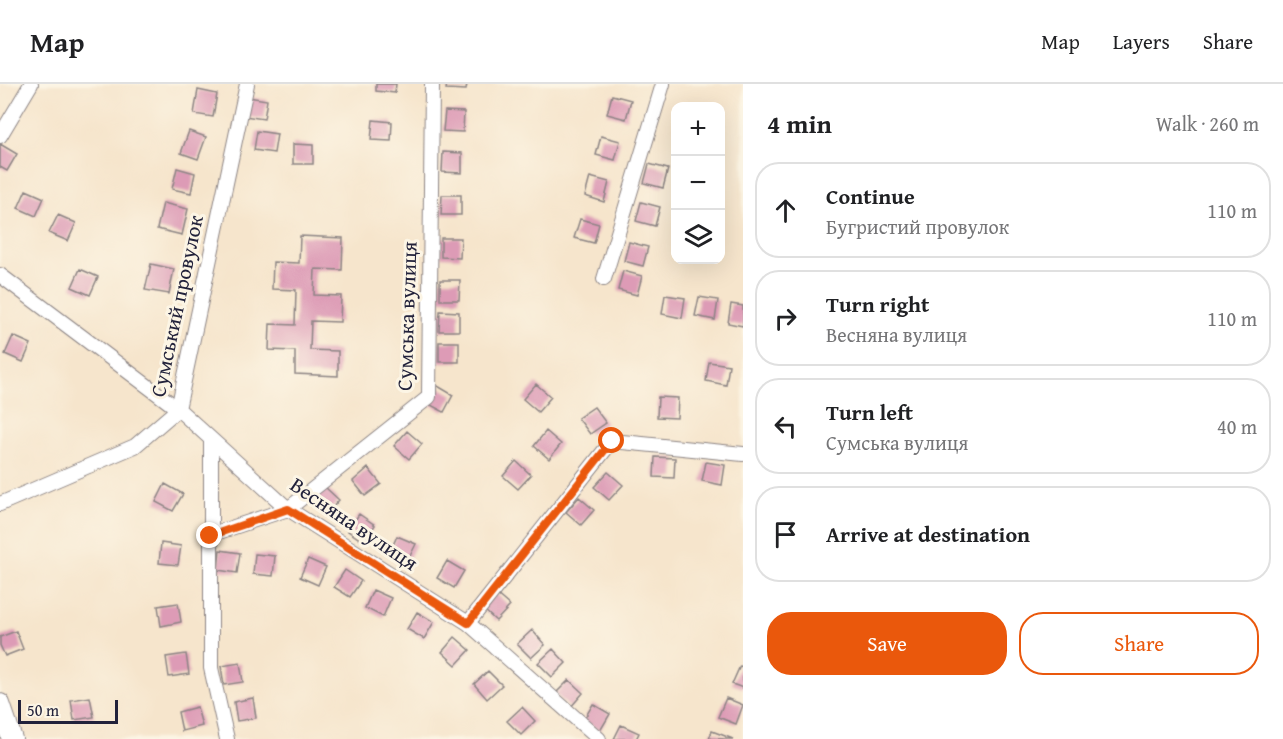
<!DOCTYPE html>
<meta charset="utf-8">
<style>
body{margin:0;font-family:"Gentium Book Plus",serif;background:#f2f2f2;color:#202124}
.controls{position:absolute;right:18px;top:18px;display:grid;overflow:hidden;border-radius:12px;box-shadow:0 6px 24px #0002}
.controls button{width:54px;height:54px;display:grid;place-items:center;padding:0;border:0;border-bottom:2px solid #e0e0e0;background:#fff;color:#202124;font:30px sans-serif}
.scale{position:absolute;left:18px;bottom:15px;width:100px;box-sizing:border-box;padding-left:6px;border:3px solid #22223b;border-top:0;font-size:16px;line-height:21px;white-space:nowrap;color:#22223b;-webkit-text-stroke:4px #fcf5e5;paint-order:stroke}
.stop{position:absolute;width:18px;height:18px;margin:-14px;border:4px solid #ea580c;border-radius:50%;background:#fff}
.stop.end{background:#ea580c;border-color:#fff;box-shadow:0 2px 6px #0008}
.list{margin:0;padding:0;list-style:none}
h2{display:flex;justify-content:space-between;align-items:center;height:78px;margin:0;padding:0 24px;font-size:26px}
h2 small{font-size:20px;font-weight:400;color:#757577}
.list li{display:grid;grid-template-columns:39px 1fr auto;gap:18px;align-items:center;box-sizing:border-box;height:96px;margin:0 12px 12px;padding:0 12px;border:2px solid #e0e0e0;border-radius:24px}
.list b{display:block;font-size:22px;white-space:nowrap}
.list p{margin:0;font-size:20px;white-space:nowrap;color:#757577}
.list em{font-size:20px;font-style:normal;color:#757577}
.actions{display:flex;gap:12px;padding:18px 24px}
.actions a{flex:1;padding:14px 0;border:2px solid #ea580c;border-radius:24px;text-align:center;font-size:21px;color:#ea580c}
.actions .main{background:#ea580c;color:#fff}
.icon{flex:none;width:33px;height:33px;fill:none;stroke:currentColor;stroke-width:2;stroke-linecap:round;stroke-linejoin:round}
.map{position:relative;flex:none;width:743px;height:655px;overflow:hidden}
header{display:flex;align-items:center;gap:36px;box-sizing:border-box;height:84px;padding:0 30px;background:#fff;border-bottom:2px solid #e0e0e0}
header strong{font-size:28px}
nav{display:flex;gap:33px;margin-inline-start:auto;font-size:21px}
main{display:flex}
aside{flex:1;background:#fff}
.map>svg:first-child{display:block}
.building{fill:#dd9bb6}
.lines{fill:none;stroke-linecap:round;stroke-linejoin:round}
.street-casing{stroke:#8c8484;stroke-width:16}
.secondary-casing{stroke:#8c8484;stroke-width:22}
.street{stroke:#fff;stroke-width:14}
.secondary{stroke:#fff;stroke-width:20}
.route{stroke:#ea580c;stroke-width:8}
.labels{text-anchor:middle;stroke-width:6;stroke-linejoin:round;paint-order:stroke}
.street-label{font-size:21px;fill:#22223b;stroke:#fcf5e5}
</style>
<header>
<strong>Map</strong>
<nav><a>Map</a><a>Layers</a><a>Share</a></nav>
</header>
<main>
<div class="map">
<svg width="743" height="655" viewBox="0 0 743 655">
<rect width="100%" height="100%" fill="#fcf5e5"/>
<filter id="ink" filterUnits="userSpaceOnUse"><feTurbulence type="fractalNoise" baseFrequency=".0167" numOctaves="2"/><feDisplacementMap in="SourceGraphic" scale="12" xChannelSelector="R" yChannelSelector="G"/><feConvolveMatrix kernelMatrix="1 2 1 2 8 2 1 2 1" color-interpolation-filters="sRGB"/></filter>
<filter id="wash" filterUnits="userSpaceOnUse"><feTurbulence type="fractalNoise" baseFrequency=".008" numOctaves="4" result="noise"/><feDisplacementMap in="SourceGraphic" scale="24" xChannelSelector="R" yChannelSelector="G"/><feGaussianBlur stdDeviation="1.35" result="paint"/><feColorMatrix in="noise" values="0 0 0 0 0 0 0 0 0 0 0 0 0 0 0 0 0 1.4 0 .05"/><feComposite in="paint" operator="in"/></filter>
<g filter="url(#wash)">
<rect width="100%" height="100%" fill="#f6e5cc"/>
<g id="blocks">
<path class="building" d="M376,0H396L395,9L376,7Z
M447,0H467L466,6L446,5Z
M198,6L217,10L213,33L194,30Z
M612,11L631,16L626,35L607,30Z
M248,13L267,16L264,35L244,32Z
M445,27L464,28L463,48L443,47Z
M373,36L392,38L391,57L371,56Z
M189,47L206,53L198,75L181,69Z
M257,47L277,50L274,69L254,66Z
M601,52L620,57L615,76L596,71Z
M0,60L17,70L7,87L0,83Z
M293,60L313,61V80H293Z
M443,68L462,69V89L442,88Z
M649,80L668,85L663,104L644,99Z
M177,84L195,89L191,109L172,105Z
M590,93L609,98L604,118L585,112Z
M26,106L44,114L36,132L18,124Z
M442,111H461V131H441Z
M641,118L660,123L655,142L636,137Z
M163,119L188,125L182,151L157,145Z
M58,131L76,139L68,157L49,149Z
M580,135L599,140L594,159L574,154Z
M300,152L343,154L342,186L315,185L314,211L341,212L340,238L311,237L310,266L338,267V292L295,290V267L269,266L270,240L295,241L296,206L272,205L273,178L299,179Z
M441,154H461L460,174L441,173Z
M629,158L648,163L643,182L624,177Z
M151,180L174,185L169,210L145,206Z
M80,185L98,193L90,211L72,203Z
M623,187L642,192L637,211L618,206Z
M440,196H460L459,216H440Z
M665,211L685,214L682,234L662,230Z
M699,213L718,216L715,236L695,232Z
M731,220L743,222V242L728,239Z
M440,227L459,228V247H439Z
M13,252L31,260L23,278L5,270Z
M439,258H459V278H439Z
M709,278L729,281L726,301L706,297Z
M536,300L551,313L538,328L523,315Z
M436,301L453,311L444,328L427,319Z
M658,313L678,314L677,334L657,333Z
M594,323L606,339L590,350L578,334Z
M407,347L422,360L409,375L394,362Z
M546,347L561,360L549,375L534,362Z
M655,373L675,374L674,394L654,393Z
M516,377L531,391L518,405L503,392Z
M706,378L725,381L722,401L702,397Z
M368,384L381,400L365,412L353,397Z
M608,388L623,401L609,416L594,403Z
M165,400L183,410L173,427L156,418Z
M325,403L339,416L326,431L311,417Z
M579,413L594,426L581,441L566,428Z
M359,430L375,441L364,458L348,447Z
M397,452L416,460L407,478L389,470Z
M161,459L181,462L178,481L159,479Z
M220,466L240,469L237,489L218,486Z
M255,470L275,472L273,492L253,490Z
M308,475L326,483L318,501L300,493Z
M447,477L464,487L454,504L437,494Z
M345,486L361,497L350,513L334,503Z
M373,506L391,514L383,533L365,524Z
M495,509L510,522L496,537L482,524Z
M178,519L181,538L161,542L158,522Z
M417,528L434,538L424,555L407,545Z
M532,546L545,561L531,574L517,560Z
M16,547L23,565L5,572L0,561V553Z
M455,553L470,566L456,581L442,568Z
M553,565L566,579L552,593L538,579Z
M186,570L189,590L169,593L166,573Z
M240,579L243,598L224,601L221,582Z
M740,582L743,583V604L732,600Z
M488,587L502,601L487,615L474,600Z
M569,596L583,609L570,624L555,610Z
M90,613L94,633L74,636L71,616Z
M253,614L256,634L237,637L234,618Z
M726,614L743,621L736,640L718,633Z
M593,620L610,630L600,647L583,637Z
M197,623L202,642L182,647L178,628Z
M522,623L535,637L521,651L507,637Z
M621,641L639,649L636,655H614Z
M712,647L733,655H709Z"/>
</g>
</g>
<g filter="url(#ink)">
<use href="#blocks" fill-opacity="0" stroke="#8c8484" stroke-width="1.5"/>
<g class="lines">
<defs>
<path id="street" d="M0,52L31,0
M0,191L178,325L288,425L468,539L599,655
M604,195L663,0
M211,355V584L227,655
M0,420L135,362L178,325L247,0
M210,451L288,425L429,313L432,0
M468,539L612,357L743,370"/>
<path id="secondary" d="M0,620L12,655"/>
</defs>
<use href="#street" class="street-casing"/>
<use href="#secondary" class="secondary-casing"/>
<use href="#street" class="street"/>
<use href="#secondary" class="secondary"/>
</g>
</g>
<g class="lines" filter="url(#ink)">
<path class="route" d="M210,452L288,425L468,539L612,357"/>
</g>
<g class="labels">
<g class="street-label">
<text transform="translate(177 222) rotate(-78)" y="7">Сумський провулок</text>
<text transform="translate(407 232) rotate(-88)" y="7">Сумська вулиця</text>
<text transform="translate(354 440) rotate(34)" y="7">Весняна вулиця</text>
</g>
</g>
</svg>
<div class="controls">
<button>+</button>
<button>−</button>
<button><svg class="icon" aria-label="layers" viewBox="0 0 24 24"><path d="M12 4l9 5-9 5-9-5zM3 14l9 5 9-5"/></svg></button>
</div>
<div class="scale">50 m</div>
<div class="stop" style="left:612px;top:357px"></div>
<div class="stop end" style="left:210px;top:452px"></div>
</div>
<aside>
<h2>4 min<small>Walk · 260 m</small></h2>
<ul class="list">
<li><svg class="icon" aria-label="ahead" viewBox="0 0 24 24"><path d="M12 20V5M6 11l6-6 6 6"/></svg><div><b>Continue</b><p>Бугристий провулок</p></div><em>110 m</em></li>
<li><svg class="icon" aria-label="right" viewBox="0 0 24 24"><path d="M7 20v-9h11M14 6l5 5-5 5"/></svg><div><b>Turn right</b><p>Весняна вулиця</p></div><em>110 m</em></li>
<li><svg class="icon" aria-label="left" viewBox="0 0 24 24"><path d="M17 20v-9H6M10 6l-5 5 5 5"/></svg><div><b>Turn left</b><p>Сумська вулиця</p></div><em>40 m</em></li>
<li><svg class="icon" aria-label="arrive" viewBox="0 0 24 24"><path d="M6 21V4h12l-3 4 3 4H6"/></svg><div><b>Arrive at destination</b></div></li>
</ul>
<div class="actions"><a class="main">Save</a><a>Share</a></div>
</aside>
</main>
